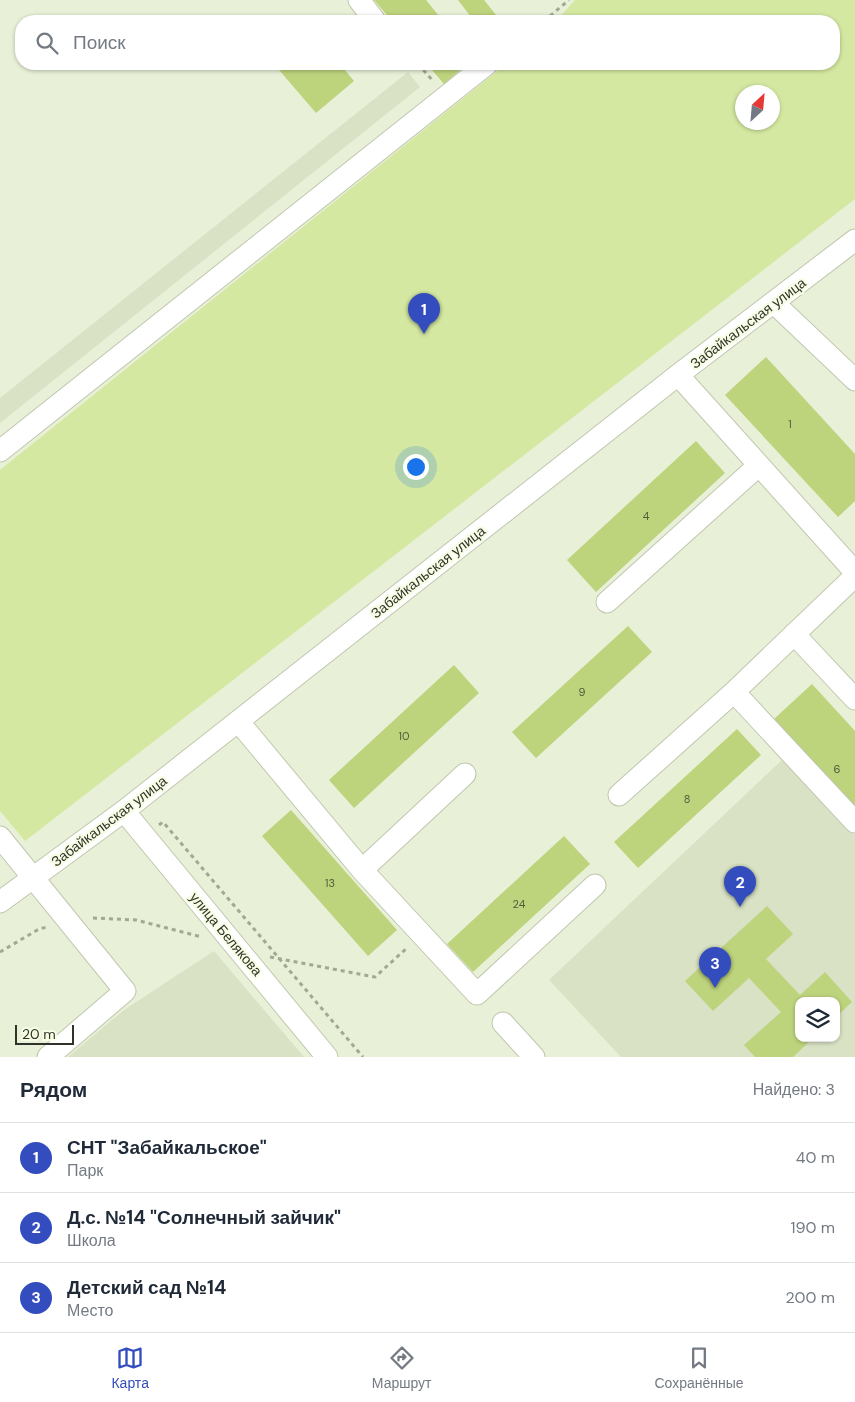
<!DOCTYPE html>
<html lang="ru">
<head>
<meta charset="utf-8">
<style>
  :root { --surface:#fff; --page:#f2f2f3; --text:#1f2937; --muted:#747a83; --line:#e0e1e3; --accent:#334cbe }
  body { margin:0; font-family:"DM Sans",sans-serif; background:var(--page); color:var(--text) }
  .controls { position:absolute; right:15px; bottom:15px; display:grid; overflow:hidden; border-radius:10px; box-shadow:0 1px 4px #0004 }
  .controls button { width:45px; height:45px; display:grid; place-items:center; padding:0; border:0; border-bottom:1px solid var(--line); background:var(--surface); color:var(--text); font:25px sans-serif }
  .compass { position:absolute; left:735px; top:85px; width:45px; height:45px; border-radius:50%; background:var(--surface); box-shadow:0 1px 4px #0004; rotate:26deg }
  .scale { position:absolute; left:15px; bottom:12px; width:59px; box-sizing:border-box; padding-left:5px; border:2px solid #303329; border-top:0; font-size:14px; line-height:18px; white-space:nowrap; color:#303329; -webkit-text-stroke:4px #f6fde4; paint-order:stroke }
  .you { position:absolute; left:415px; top:466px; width:18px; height:18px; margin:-12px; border:4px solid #fff; border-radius:50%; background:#1a73e8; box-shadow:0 0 0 8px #1a73e833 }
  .badge { display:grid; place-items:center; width:32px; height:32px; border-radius:50%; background:var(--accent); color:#fff; font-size:16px; font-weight:700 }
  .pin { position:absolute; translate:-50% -41px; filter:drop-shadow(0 1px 2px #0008) }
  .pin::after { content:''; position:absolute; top:26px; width:18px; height:15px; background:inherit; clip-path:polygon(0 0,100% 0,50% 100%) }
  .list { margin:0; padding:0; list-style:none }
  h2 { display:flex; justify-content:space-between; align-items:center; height:65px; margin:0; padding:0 20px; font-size:21px }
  h2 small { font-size:16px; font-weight:400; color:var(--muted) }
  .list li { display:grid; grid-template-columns:32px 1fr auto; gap:15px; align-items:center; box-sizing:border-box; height:70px; padding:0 20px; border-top:1px solid var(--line) }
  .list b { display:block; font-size:19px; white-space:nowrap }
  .list p { margin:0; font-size:16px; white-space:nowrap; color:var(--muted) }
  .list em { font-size:16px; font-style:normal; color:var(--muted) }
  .icon { flex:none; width:28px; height:28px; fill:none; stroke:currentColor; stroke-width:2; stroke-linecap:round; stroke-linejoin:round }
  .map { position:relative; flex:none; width:855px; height:1057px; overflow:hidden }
  .search { position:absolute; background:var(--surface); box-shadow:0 1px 4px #0004; left:15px; right:15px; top:15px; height:55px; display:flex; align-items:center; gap:12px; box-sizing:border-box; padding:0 18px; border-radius:20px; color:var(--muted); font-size:19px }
  .sheet { height:275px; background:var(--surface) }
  nav { display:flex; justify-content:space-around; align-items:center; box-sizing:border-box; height:70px; border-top:1px solid var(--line); background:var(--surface); font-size:14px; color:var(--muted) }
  nav a { display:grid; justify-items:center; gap:2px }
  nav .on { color:var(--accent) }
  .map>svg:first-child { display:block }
  .built { fill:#d9e2c4; fill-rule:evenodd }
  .green { fill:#d4e8a1; fill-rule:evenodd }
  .building { fill:#bdd37c }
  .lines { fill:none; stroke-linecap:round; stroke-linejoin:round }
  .minor-casing { stroke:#c0c7af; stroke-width:23 }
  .path { stroke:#a2a894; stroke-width:3; stroke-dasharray:4 4; stroke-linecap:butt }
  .minor { stroke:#fff; stroke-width:21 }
  .labels { text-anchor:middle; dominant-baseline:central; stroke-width:4.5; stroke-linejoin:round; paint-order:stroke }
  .number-label { font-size:11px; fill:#535b3e }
  .street-label { font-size:14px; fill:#303329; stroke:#f6fde4 }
</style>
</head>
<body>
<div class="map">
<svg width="855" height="1057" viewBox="0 0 855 1057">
  <rect width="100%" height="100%" fill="#e8f0d7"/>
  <path class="built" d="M408,72L420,87L0,423V398Z
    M783,759L855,835V1057H621L549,980ZM799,1001H836V1038H799Z
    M214,951L304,1057H68L124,1010Z"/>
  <path class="green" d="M575,0H855V199L25,841L0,811V470L506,64H834V21H556ZM742,92H772V122H742Z"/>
  <path class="building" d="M374,0H426L443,21H392Z
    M458,0H484L501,21H474Z
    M274,64H340L354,81L316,113Z
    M427,64H467L444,84Z
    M766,357L855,454V501L838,517L725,395Z
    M696,441L725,473L596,592L567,560Z
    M628,626L652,652L536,758L512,732Z
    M454,665L479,693L354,808L329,780Z
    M812,684L855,731V807L774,719Z
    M737,729L761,755L638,868L614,842Z
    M291,810L397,930L368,956L262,836Z
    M564,836L590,864L473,972L447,944Z
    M767,906L793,934L766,959L800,995L825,972L852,1002L836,1017V1001H799V1038H813L793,1057H755L744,1045L781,1012L749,978L713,1011L685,981Z"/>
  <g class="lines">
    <defs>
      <path id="minor" d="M359,0L375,21
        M774,303L855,380
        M678,375L855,572
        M0,451L487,64
        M607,602L759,465
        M794,634L855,699
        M734,692L855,822
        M238,721L362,870L477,994L595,885
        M619,795L734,692L855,576
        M124,811L327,1057
        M0,837L125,991L48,1057
        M362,870L465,774
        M0,902L124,811L678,375L855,240
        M503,1023L534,1057"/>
    </defs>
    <use href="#minor" class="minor-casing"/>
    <path class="path" d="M544,21L569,0
      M418,64L434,82
      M159,825L163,822L363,1057
      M93,918L136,920L202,937
      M0,952L39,929L47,927
      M270,957L375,977L408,947"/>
    <use href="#minor" class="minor"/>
  </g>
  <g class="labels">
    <g class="number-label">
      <text x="790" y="424">1</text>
      <text x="646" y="516">4</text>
      <text x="582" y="692">9</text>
      <text x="404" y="736">10</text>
      <text x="837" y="769">6</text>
      <text x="687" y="799">8</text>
      <text x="330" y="883">13</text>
      <text x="519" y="904">24</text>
    </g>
    <g class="street-label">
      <text transform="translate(748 323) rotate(-37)">Забайкальская улица</text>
      <text transform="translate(428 572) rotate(-38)">Забайкальская улица</text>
      <text transform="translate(109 821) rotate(-37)">Забайкальская улица</text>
      <text transform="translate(226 934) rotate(50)">улица Белякова</text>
    </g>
  </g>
</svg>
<div class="controls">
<button><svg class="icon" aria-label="layers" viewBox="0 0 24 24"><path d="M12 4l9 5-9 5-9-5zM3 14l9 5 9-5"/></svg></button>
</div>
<svg class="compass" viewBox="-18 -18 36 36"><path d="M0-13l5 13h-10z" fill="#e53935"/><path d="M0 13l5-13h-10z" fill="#747a83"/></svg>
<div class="scale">20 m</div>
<div class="you"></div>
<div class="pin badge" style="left:424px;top:334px">1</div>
<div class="pin badge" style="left:740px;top:907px">2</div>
<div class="pin badge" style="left:715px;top:988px">3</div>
<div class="search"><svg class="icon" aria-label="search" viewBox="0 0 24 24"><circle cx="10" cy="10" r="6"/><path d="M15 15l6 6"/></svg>Поиск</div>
</div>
<section class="sheet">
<h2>Рядом<small>Найдено: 3</small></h2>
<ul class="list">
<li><span class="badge">1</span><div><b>СНТ &quot;Забайкальское&quot;</b><p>Парк</p></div><em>40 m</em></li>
<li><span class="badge">2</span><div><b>Д.с. №14 &quot;Солнечный зайчик&quot;</b><p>Школа</p></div><em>190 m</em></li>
<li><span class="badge">3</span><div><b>Детский сад №14</b><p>Место</p></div><em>200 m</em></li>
</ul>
</section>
<nav>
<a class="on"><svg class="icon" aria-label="map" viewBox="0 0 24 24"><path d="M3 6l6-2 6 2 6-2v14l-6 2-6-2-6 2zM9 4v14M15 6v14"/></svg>Карта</a>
<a><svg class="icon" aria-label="directions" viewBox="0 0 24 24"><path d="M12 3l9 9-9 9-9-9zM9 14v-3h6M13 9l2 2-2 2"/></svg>Маршрут</a>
<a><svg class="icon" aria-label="saved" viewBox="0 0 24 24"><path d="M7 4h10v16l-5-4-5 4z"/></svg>Сохранённые</a>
</nav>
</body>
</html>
